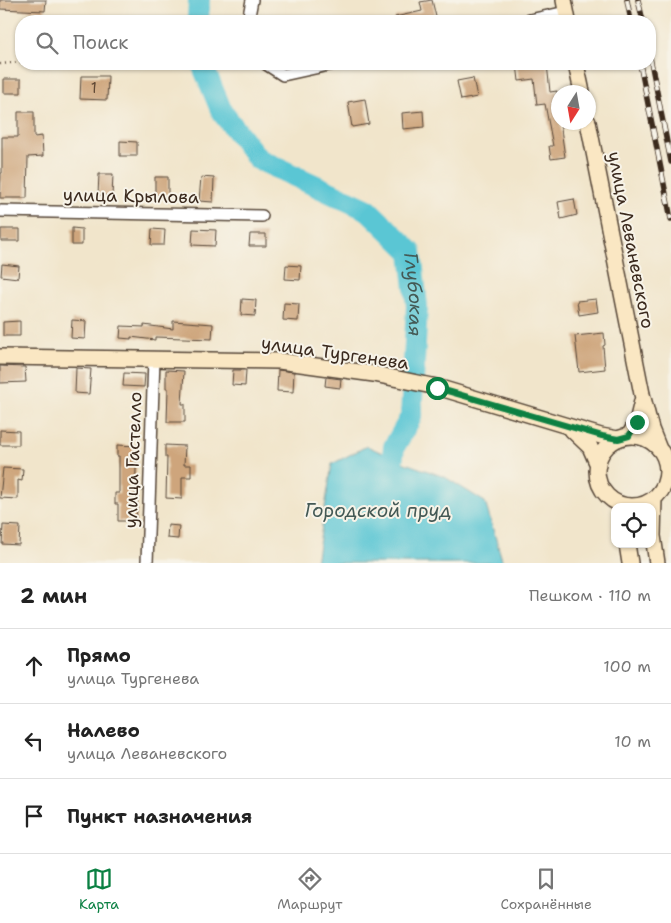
<!DOCTYPE html>
<html lang="ru">
<head>
<meta charset="utf-8">
<style>
  :root { --surface:#fff; --page:#f2f2f2; --text:#222; --muted:#767676; --line:#e0e0e0; --accent:#0b8043 }
  body { margin:0; font-family:"Shantell Sans",sans-serif; background:var(--page); color:var(--text) }
  .controls { position:absolute; right:15px; bottom:15px; display:grid; overflow:hidden; border-radius:10px; box-shadow:0 1px 4px #0004 }
  .controls button { width:45px; height:45px; display:grid; place-items:center; padding:0; border:0; border-bottom:1px solid var(--line); background:var(--surface); color:var(--text); font:25px sans-serif }
  .compass { position:absolute; left:551px; top:85px; width:45px; height:45px; border-radius:50%; background:var(--surface); box-shadow:0 1px 4px #0004; rotate:191deg }
  .stop { position:absolute; width:15px; height:15px; margin:-11px; border:4px solid #0b8043; border-radius:50%; background:#fff }
  .stop.end { background:#0b8043; border-color:#fff; box-shadow:0 1px 5px #0008 }
  .list { margin:0; padding:0; list-style:none }
  h2 { display:flex; justify-content:space-between; align-items:center; height:65px; margin:0; padding:0 20px; font-size:21px }
  h2 small { font-size:16px; font-weight:400; color:var(--muted) }
  .list li { display:grid; grid-template-columns:32px 1fr auto; gap:15px; align-items:center; box-sizing:border-box; height:75px; padding:0 20px; border-top:1px solid var(--line) }
  .list b { display:block; font-size:19px; white-space:nowrap }
  .list p { margin:0; font-size:16px; white-space:nowrap; color:var(--muted) }
  .list em { font-size:16px; font-style:normal; color:var(--muted) }
  .icon { flex:none; width:28px; height:28px; fill:none; stroke:currentColor; stroke-width:2; stroke-linecap:round; stroke-linejoin:round }
  .map { position:relative; flex:none; width:671px; height:563px; overflow:hidden }
  .search { position:absolute; background:var(--surface); box-shadow:0 1px 4px #0004; left:15px; right:15px; top:15px; height:55px; display:flex; align-items:center; gap:12px; box-sizing:border-box; padding:0 18px; border-radius:20px; color:var(--muted); font-size:19px }
  .sheet { height:290px; background:var(--surface) }
  nav { display:flex; justify-content:space-around; align-items:center; box-sizing:border-box; height:70px; border-top:1px solid var(--line); background:var(--surface); font-size:14px; color:var(--muted) }
  nav a { display:grid; justify-items:center; gap:2px }
  nav .on { color:var(--accent) }
  .map>svg:first-child { display:block }
  .water { fill:#5ac6d4; stroke:#4a7879 }
  .lines { fill:none; stroke-linecap:round; stroke-linejoin:round }
  .river { stroke:#5ac6d4; stroke-width:22 }
  .building { fill:#cea57c }
  .street-casing { stroke:#564638; stroke-width:14 }
  .secondary-casing { stroke:#564638; stroke-width:18 }
  .path { stroke:#564638; stroke-width:2.5; stroke-dasharray:1 4; stroke-linecap:butt }
  .street { stroke:#fff; stroke-width:11 }
  .secondary { stroke:#fae7c3; stroke-width:15 }
  .rail-casing { stroke:#3b2a1e; stroke-width:5.5 }
  .rail { stroke:#f7f3e8; stroke-width:4; stroke-dasharray:11; stroke-linecap:butt }
  .route { stroke:#0b8043; stroke-width:6 }
  .labels { text-anchor:middle; dominant-baseline:central; stroke-width:4; stroke-linejoin:round; paint-order:stroke }
  .number-label { font-size:15px; fill:#604936 }
  .street-label { font-size:18px; fill:#3b2a1e; stroke:#f7f3e8 }
  .water-label { font-size:19px; font-style:italic; fill:#445955; stroke:#f7f3e8 }
</style>
</head>
<body>
<div class="map">
<svg width="671" height="563" viewBox="0 0 671 563">
  <rect width="100%" height="100%" fill="#f7f3e8"/>
  <filter id="ink" filterUnits="userSpaceOnUse"><feTurbulence type="fractalNoise" baseFrequency=".02" numOctaves="2"/><feDisplacementMap in="SourceGraphic" scale="10" xChannelSelector="R" yChannelSelector="G"/><feConvolveMatrix kernelMatrix="1 2 1 2 8 2 1 2 1" color-interpolation-filters="sRGB"/></filter>
  <filter id="wash" filterUnits="userSpaceOnUse"><feTurbulence type="fractalNoise" baseFrequency=".0096" numOctaves="4" result="noise"/><feDisplacementMap in="SourceGraphic" scale="20" xChannelSelector="R" yChannelSelector="G"/><feGaussianBlur stdDeviation="1.12" result="paint"/><feColorMatrix in="noise" values="0 0 0 0 0 0 0 0 0 0 0 0 0 0 0 0 0 1.4 0 .05"/><feComposite in="paint" operator="in"/></filter>
  <g filter="url(#wash)">
    <rect width="100%" height="100%" fill="#f1e5cb"/>
    <path class="water" d="M367,446L402,462L445,477L485,502L503,563H316L332,464Z"/>
    <g class="lines">
      <g class="river">
        <path d="M198,21L199,0"/>
        <path id="s1" d="M202,64L222,112L258,159L368,210L411,252L417,306L411,417L394,447L389,488"/>
      </g>
    </g>
    <g id="blocks">
      <path class="building" d="M0,0H46L45,11L0,9Z
        M432,0L437,21H396L395,17L422,11L420,2Z
        M517,64H547L550,92L557,91L558,122H560L565,157L551,159L549,146H553L545,104L537,105L534,79L519,81Z
        M81,76H108L107,100L80,99Z
        M473,78L477,97L461,100L457,81Z
        M4,79H21V93H4Z
        M365,99L369,124L352,127L348,102Z
        M423,111L424,127L403,129L402,113Z
        M18,112H34V137L42,136L43,156L28,157L27,198H0L1,173H2V137H18Z
        M120,141L137,142V156H120Z
        M99,174H113L112,196L98,195Z
        M155,177H168V196L155,195Z
        M201,177L214,178L213,202L199,201Z
        M574,199L577,215L561,219L558,202Z
        M72,228L82,229V245H72Z
        M1,229H20V241H1Z
        M152,229L165,230L164,245H151Z
        M193,229L216,230L215,246L192,245Z
        M250,234H266V246H249Z
        M2,264L19,266L18,278L1,276Z
        M286,265L301,266L300,280L285,279Z
        M242,299L256,300L255,316L241,315Z
        M596,299L598,312L579,315L577,301Z
        M284,303L299,304L298,321L283,320Z
        M72,320L86,321L85,339L71,338Z
        M20,321V336H3V322Z
        M173,321L213,324L212,339L155,337V340L131,337V339L120,338L121,326L144,327V325L173,329Z
        M604,333L605,345L603,346L605,369L579,372L575,336Z
        M0,366L25,367L26,382L0,383Z
        M76,368L91,369L89,394L75,393Z
        M166,370L184,371L182,404H185V422H167L168,388H166Z
        M233,370H246L245,386L232,385Z
        M278,370L294,372L293,392L277,391Z
        M124,373L145,374L144,387L123,386Z
        M326,377L341,379L340,388L325,386Z
        M0,430L19,431V445H0Z
        M117,445L137,446L135,493L138,494L136,521H118V504H115V493H119V456H117Z
        M165,445L185,446L184,465H191V477H182V499L166,498L167,457H165Z
        M3,468L23,469L22,481L18,480V499L0,498Z
        M3,525L20,526L19,545L2,544Z
        M168,525L179,526L178,539L167,538Z"/>
    </g>
  </g>
  <g filter="url(#ink)">
    <use href="#blocks" fill-opacity="0" stroke="#564638" stroke-width="1"/>
    <g class="lines">
      <defs>
        <path id="street" d="M248,21L252,0
          M525,21L566,12
          M266,64L283,75L333,64
          M0,211L262,216
          M147,563L154,359"/>
        <path id="secondary" d="M564,0L568,21
          M576,64L582,92
          M588,122L642,394L651,429L659,449
          M0,357L279,361L374,374L437,387L601,436L618,439
          M572,430L590,447L598,465
          M629,436L637,422L642,401
          M597 471a35 35 0 1 1 70 0a35 35 0 1 1-70 0Z
          M654,498L653,536L657,563
          M627,544L630,563"/>
      </defs>
      <use href="#street" class="street-casing"/>
      <use href="#secondary" class="secondary-casing"/>
      <path class="path" d="M0,64L21,62"/>
      <use href="#street" class="street"/>
      <use href="#secondary" class="secondary"/>
      <defs>
        <path id="rail" d="M627,0L631,21
          M638,0L643,21
          M650,57L671,162
          M640,64L671,219"/>
      </defs>
      <use href="#rail" class="rail-casing"/>
      <use href="#rail" class="rail"/>
    </g>
  </g>
  <g class="lines" filter="url(#ink)">
    <path class="route" d="M437,388L602,436L618,439L629,436L637,422"/>
  </g>
  <g class="labels">
    <g class="number-label">
      <text x="94" y="88">1</text>
    </g>
    <g class="street-label">
      <text transform="translate(131 196) rotate(1)">улица Крылова</text>
      <text transform="translate(631 240) rotate(79)">улица Леваневского</text>
      <text transform="translate(335 353) rotate(8)">улица Тургенева</text>
      <text transform="translate(133 460) rotate(-88)">улица Гастелло</text>
    </g>
    <g class="water-label">
      <text stroke="none"><textPath href="#s1" startOffset="335">Глубокая</textPath></text>
      <text x="378" y="510">Городской пруд</text>
    </g>
  </g>
</svg>
<div class="controls">
<button><svg class="icon" aria-label="locate" viewBox="0 0 24 24"><circle cx="12" cy="12" r="6"/><path d="M12 2v4M12 18v4M2 12h4M18 12h4"/></svg></button>
</div>
<svg class="compass" viewBox="-18 -18 36 36"><path d="M0-13l5 13h-10z" fill="#e53935"/><path d="M0 13l5-13h-10z" fill="#767676"/></svg>
<div class="stop" style="left:437px;top:388px"></div>
<div class="stop end" style="left:637px;top:422px"></div>
<div class="search"><svg class="icon" aria-label="search" viewBox="0 0 24 24"><circle cx="10" cy="10" r="6"/><path d="M15 15l6 6"/></svg>Поиск</div>
</div>
<section class="sheet">
<h2>2 мин<small>Пешком · 110 m</small></h2>
<ul class="list">
<li><svg class="icon" aria-label="ahead" viewBox="0 0 24 24"><path d="M12 20V5M6 11l6-6 6 6"/></svg><div><b>Прямо</b><p>улица Тургенева</p></div><em>100 m</em></li>
<li><svg class="icon" aria-label="left" viewBox="0 0 24 24"><path d="M17 20v-9H6M10 6l-5 5 5 5"/></svg><div><b>Налево</b><p>улица Леваневского</p></div><em>10 m</em></li>
<li><svg class="icon" aria-label="arrive" viewBox="0 0 24 24"><path d="M6 21V4h12l-3 4 3 4H6"/></svg><div><b>Пункт назначения</b></div></li>
</ul>
</section>
<nav>
<a class="on"><svg class="icon" aria-label="map" viewBox="0 0 24 24"><path d="M3 6l6-2 6 2 6-2v14l-6 2-6-2-6 2zM9 4v14M15 6v14"/></svg>Карта</a>
<a><svg class="icon" aria-label="directions" viewBox="0 0 24 24"><path d="M12 3l9 9-9 9-9-9zM9 14v-3h6M13 9l2 2-2 2"/></svg>Маршрут</a>
<a><svg class="icon" aria-label="saved" viewBox="0 0 24 24"><path d="M7 4h10v16l-5-4-5 4z"/></svg>Сохранённые</a>
</nav>
</body>
</html>
